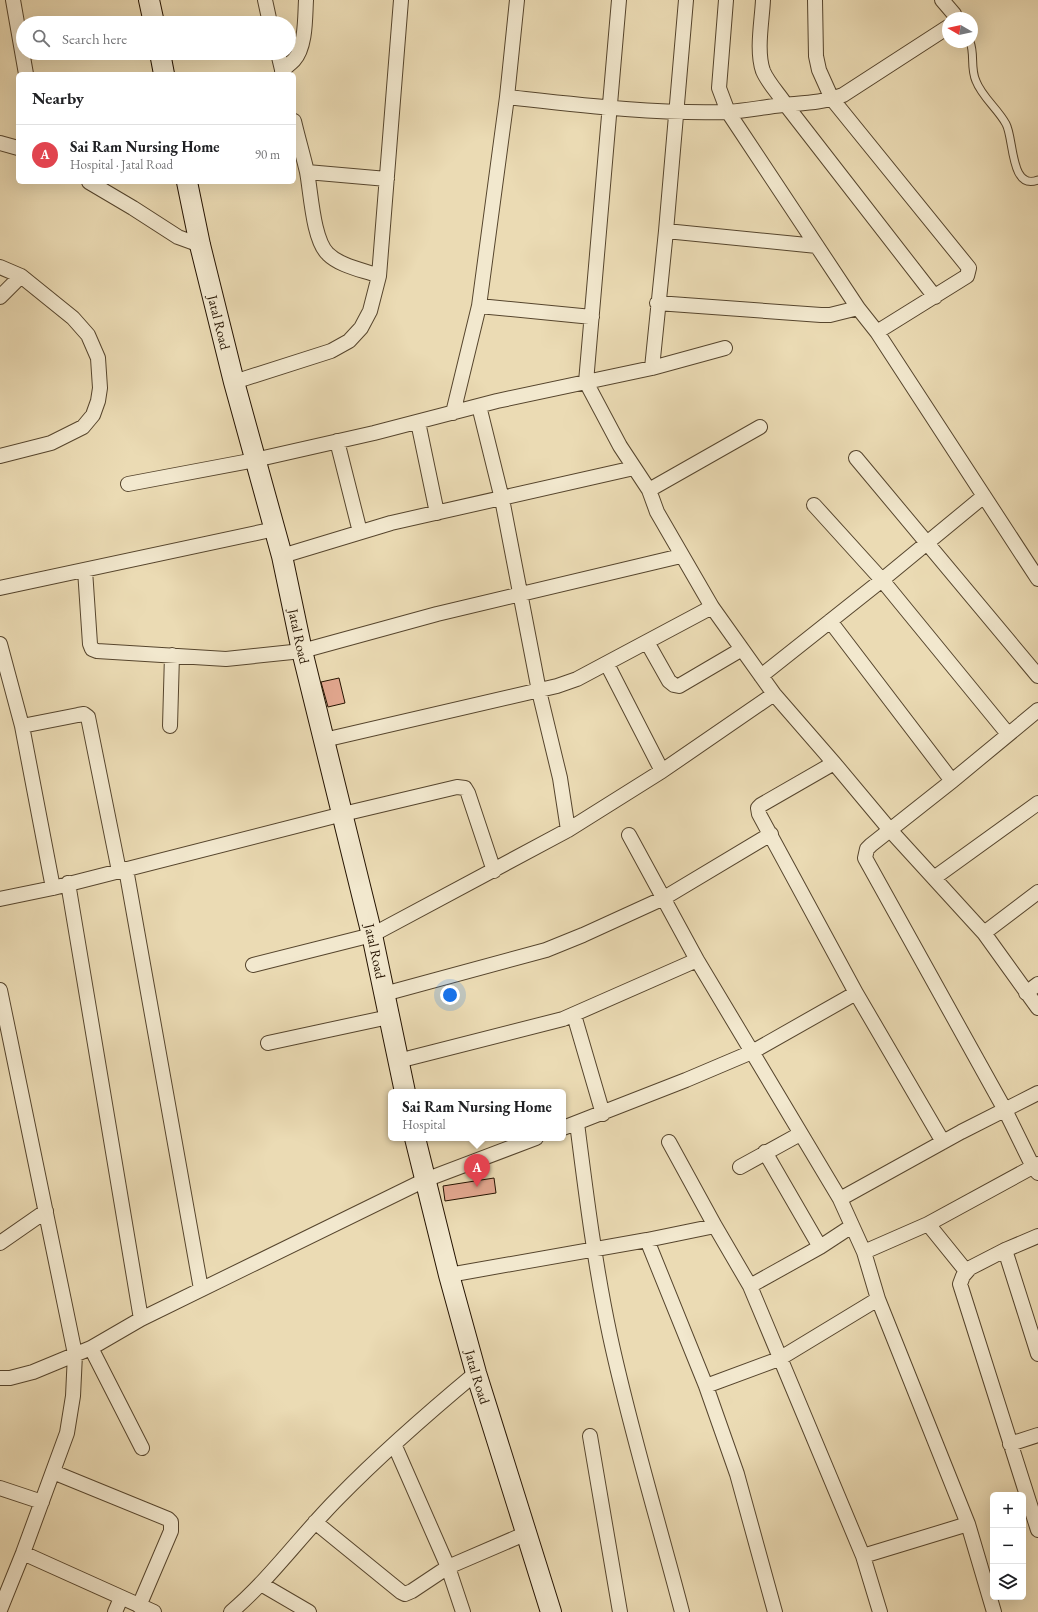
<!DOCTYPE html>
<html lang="en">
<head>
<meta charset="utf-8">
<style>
  :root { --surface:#fff; --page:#f6f6f6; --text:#202124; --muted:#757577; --line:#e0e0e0; --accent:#111827 }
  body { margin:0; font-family:"EB Garamond",serif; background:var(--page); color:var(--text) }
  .controls { position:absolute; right:12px; bottom:12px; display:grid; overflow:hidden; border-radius:6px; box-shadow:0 4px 16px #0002 }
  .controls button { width:36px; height:36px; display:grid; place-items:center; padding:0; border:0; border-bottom:1px solid var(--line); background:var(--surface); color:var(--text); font:20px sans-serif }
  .compass { position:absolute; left:942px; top:12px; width:36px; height:36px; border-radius:50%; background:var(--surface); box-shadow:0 4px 16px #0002; rotate:279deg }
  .you { position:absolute; left:450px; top:995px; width:14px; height:14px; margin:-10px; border:3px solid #fff; border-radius:50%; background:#1a73e8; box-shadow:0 0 0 6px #1a73e833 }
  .badge { display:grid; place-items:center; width:26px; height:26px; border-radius:50%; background:var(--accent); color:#fff; font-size:13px; font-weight:700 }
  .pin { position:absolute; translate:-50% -33px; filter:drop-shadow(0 1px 2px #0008) }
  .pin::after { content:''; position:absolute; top:21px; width:14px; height:12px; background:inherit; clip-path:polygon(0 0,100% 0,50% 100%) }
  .popup { position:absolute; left:388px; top:1089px; width:178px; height:52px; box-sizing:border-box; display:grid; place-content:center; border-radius:6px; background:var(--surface); filter:drop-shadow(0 1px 3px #0005); font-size:13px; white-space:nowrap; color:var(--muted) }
  .popup b { font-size:15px; color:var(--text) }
  .popup::after { content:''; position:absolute; left:50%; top:100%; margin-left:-8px; border:8px solid transparent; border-top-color:var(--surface) }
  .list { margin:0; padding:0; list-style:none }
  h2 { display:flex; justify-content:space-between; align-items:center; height:52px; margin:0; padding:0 16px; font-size:17px }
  h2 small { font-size:13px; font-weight:400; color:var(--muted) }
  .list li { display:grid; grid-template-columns:26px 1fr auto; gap:12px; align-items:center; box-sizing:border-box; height:60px; padding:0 16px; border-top:1px solid var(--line) }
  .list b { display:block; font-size:15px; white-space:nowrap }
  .list p { margin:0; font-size:13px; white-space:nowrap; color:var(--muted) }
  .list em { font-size:13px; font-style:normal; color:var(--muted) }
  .icon { flex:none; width:22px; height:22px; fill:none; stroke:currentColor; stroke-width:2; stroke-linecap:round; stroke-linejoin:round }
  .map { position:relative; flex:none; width:1038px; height:1612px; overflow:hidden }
  .search { position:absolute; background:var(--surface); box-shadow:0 4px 16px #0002; left:16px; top:16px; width:280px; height:44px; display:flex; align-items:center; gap:10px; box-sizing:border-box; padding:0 14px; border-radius:22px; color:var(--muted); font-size:15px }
  .panel { position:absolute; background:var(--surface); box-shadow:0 4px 16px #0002; left:16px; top:72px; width:280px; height:112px; border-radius:6px }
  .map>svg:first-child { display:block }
  .building { fill:#e2a78f; stroke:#251300 }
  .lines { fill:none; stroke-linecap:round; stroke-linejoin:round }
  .lane-casing { stroke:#56452d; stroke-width:9 }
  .street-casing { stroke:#56452d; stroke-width:16 }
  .secondary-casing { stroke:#251300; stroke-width:22 }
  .lane { stroke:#f2e8ce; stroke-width:7 }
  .street { stroke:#f2e8ce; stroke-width:14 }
  .secondary { stroke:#f2e8ce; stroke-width:20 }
  .labels { text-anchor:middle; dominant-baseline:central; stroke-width:3.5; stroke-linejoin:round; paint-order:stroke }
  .street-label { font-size:14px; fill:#251300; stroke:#f2e8ce }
</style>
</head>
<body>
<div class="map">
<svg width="1038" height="1612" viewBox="0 0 1038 1612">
  <rect width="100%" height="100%" fill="#ebdbb4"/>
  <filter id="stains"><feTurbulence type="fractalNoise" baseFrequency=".005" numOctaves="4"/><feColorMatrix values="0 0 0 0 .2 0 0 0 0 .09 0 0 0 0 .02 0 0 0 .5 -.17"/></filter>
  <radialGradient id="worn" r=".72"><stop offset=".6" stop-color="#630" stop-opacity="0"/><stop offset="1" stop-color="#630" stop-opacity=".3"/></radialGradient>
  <path class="building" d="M339,678L345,703L328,707L321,682Z
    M494,1178L496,1193L445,1201L443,1186Z"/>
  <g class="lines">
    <defs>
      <path id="lane" d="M970,42C975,54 970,68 976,81C982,97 998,109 1006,124C1014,138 1010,191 1038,180"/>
      <path id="street" d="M13,0L26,74
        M265,0L270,23
        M619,0L586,382L620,446L649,490L657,512L712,607L774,694L834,763L890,830L984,933L1038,1008
        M726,0L719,88L728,112L858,308L877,332L1038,579
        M763,0C762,21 756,51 763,71C768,83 779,94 786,105L935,297
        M815,0L816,56L819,70L832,99L969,268L967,276L877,332
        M942,0L954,14L955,18
        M278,53L283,74
        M282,71C286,67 290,64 294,60C306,47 305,17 306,0
        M507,97C580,105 653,114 726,112C745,111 764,107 783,105C804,103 823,103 843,95L948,27
        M294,121C298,138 303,155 307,172C311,193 313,240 328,254C340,266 363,270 379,276
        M0,143L18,148
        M307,172L387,179
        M89,182L133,208L178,237L200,245
        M666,231L817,246
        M0,267L21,276L73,318L88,335L98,358L100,388L98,401L93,415L83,427L51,443L0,456
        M0,297L21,276
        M657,303L821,315H830L858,308
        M479,306L592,317
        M652,368L666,231L686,0
        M234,382L331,351L349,341L361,328L370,311L379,276L401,0
        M479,406L502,499L539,691L560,778L568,830
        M453,413L479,306L507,97L517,0
        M418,422L437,513
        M337,441L360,532
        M856,458L1038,676
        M128,484L255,460L374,433L497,401L652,368L725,348
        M649,490L760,427
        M814,505L882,580L1008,734
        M282,556L391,523L634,468
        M85,570L90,644L92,649L97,651L226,659L302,651L437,614L681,556
        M0,588L275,529
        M830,621L952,781
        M647,642L669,681L674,685L679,686L742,649
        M0,644L22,726L53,888
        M607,664L662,771
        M761,676L882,580L984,496
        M1038,710L952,781L871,845L867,849L865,858L1005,1110L1033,1167L1038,1173
        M22,726L78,715L84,714L88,717L119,871
        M170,726L172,655
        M324,740L557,686L577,679L712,607
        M834,763L761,805L758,808L759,814L856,993L943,1142
        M629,835L697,960L840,1199L864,1252L878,1299L968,1524L994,1612
        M126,869L201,1289
        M934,878L1038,803
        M68,883L141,1319
        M0,899L53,888L343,814L457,787L465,788L468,793L494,871
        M984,933L1038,892
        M253,965L372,935L568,830L662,771L774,694
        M0,990L75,1354L73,1396L67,1433L23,1553L0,1610
        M1026,993L1038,984
        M384,994L546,950L583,935L664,898L771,834
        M574,1015L603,1114
        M268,1043L389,1017
        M398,1061L563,1019L697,960
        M577,1123C586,1194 595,1266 610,1336C630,1429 658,1520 682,1612
        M563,1128L686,1080L752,1052L856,993
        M669,1142L715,1226L750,1286L863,1556L968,1524
        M765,1152L820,1247
        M740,1167L800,1134
        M840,1199L961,1132L1038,1093
        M928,1224L966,1271
        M1038,1236L1005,1250L970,1268L963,1276L960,1284L1038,1530
        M647,1240L706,1386L737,1474L775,1612
        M0,1243L46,1211
        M1005,1250L1038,1354
        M864,1252L928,1224L1038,1164
        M449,1275L647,1240L715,1226
        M750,1286L820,1247L852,1226
        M91,1348L142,1448
        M0,1378H10L33,1372L91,1348L141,1319L425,1180L536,1138
        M706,1386L779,1359L878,1299
        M590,1436L620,1612
        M394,1444L448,1567L463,1612
        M1010,1444L1038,1435
        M53,1472L168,1519L171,1522V1531L139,1606
        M0,1488L42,1502
        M315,1522L401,1592L405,1594L412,1591L448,1567L527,1533
        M23,1553L154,1612
        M863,1556L880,1612
        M261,1584L309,1612
        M115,1612L121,1598
        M231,1612C271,1578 301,1535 339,1497C382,1453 428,1413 476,1373"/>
      <g id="secondary">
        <path d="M149,0L154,23"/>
        <path d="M160,53L164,74"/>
        <path id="s1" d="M187,182L200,245L234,382L282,556L302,651L372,935L405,1092"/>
        <path id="s2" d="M415,1138L449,1275L476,1373L551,1612"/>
      </g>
    </defs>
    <use href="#lane" class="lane-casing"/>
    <use href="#street" class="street-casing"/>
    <use href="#secondary" class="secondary-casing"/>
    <use href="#lane" class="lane"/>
    <use href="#street" class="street"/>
    <use href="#secondary" class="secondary"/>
  </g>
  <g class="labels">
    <g class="street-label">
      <text stroke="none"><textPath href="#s1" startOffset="144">Jatal Road</textPath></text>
      <text stroke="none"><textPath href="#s1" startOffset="468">Jatal Road</textPath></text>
      <text stroke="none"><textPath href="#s1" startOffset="792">Jatal Road</textPath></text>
      <text stroke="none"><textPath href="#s2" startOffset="247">Jatal Road</textPath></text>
    </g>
  </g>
  <rect width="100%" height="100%" filter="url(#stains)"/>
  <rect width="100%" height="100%" fill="url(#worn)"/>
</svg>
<div class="controls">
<button>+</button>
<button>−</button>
<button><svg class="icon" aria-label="layers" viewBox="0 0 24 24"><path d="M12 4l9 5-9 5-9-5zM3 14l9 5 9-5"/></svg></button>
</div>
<svg class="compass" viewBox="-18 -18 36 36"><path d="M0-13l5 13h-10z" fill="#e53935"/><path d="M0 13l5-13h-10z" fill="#757577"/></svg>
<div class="you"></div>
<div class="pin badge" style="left:477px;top:1187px;background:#e0444e">A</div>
<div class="popup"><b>Sai Ram Nursing Home</b>Hospital</div>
<div class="search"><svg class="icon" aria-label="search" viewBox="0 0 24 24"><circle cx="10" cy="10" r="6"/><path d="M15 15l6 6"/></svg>Search here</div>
<section class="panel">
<h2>Nearby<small></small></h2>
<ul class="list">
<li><span class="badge" style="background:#e0444e">A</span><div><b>Sai Ram Nursing Home</b><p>Hospital · Jatal Road</p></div><em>90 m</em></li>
</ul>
</section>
</div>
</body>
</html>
